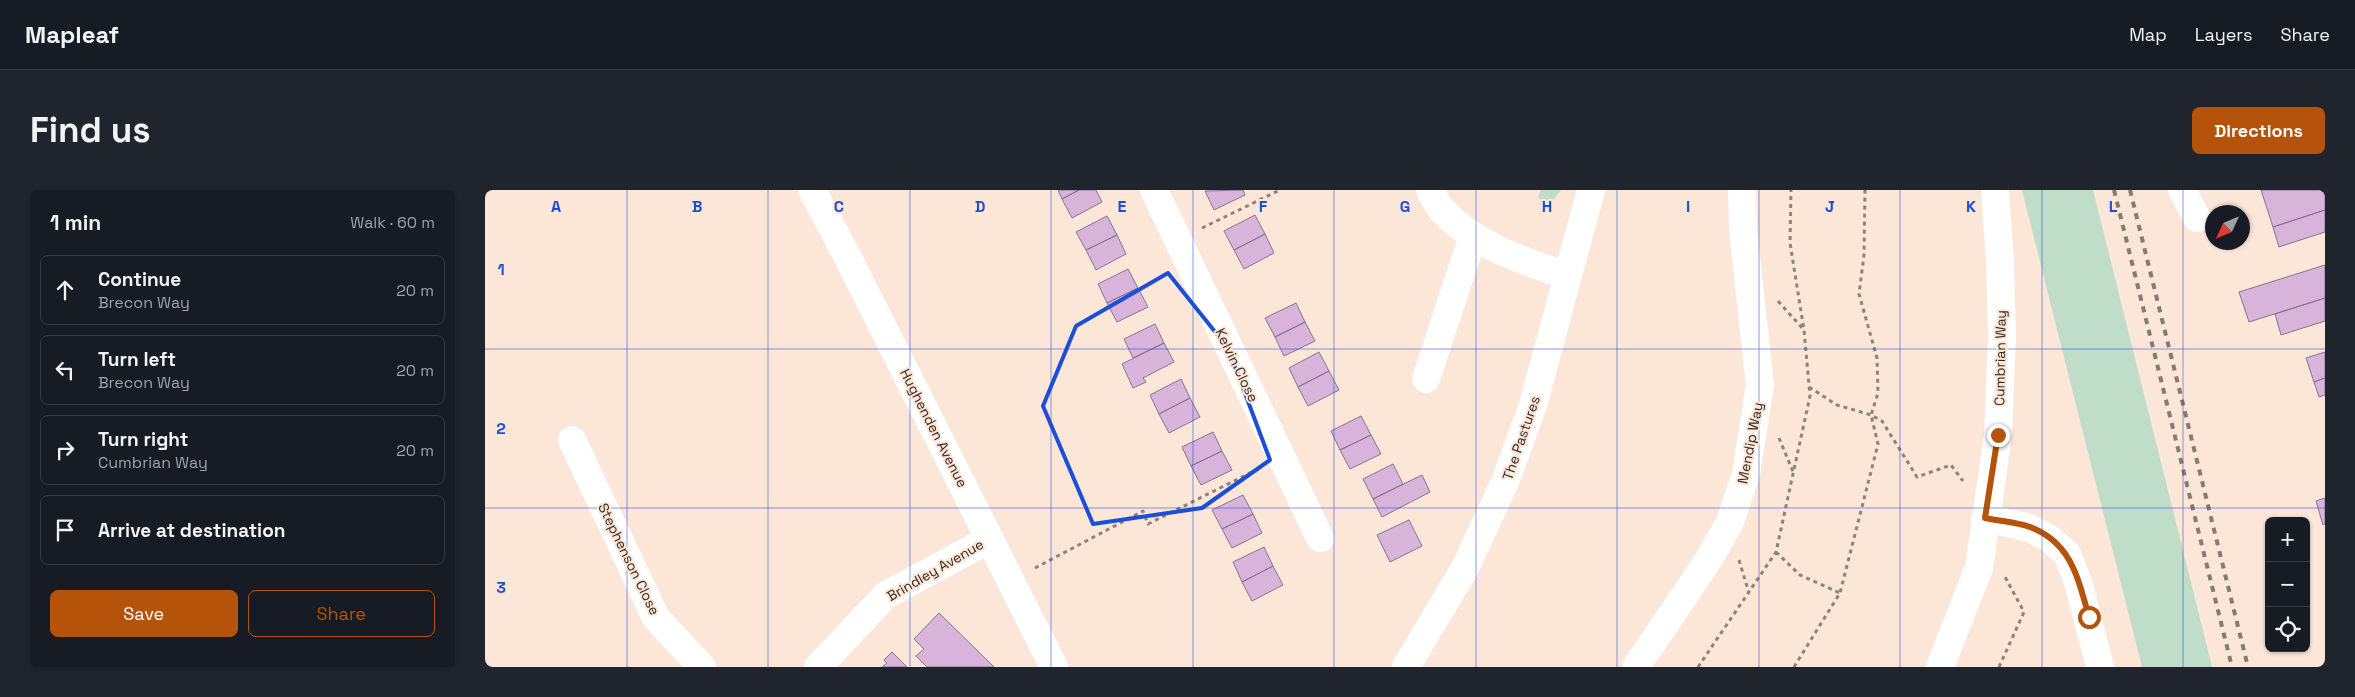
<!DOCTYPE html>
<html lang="en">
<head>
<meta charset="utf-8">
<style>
  :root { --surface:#171b24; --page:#20242c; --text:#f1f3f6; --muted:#9ea1a6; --line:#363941; --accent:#b45309 }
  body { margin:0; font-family:"Space Grotesk",sans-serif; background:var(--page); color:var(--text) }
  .controls { position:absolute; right:15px; bottom:15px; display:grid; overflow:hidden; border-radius:8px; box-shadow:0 1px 4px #0004 }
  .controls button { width:45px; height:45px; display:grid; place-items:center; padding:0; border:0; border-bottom:1px solid var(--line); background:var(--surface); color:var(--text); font:25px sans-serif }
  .compass { position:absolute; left:1720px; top:15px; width:45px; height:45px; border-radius:50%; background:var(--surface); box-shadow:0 1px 4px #0004; rotate:226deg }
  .stop { position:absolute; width:15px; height:15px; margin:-11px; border:4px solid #b45309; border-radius:50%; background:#fff }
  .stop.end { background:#b45309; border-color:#fff; box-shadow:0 1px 5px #0008 }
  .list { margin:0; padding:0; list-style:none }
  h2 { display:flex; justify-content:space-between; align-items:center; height:65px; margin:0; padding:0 20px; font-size:21px }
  h2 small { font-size:16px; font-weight:400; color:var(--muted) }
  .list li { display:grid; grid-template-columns:32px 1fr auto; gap:15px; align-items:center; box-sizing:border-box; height:70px; margin:0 10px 10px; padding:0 10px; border:1px solid var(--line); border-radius:8px }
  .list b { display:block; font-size:19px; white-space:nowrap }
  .list p { margin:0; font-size:16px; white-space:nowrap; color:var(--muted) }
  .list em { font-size:16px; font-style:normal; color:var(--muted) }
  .actions { display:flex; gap:10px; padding:15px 20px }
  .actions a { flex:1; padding:11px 0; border:1px solid var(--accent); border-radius:8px; text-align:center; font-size:18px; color:var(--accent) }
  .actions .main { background:var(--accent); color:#fff }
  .icon { flex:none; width:28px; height:28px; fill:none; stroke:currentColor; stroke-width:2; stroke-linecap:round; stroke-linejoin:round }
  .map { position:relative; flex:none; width:1840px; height:477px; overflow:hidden; border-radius:8px }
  header { display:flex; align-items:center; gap:30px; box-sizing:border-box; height:70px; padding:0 25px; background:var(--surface); border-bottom:1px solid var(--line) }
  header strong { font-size:24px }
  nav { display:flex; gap:28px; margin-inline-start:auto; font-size:18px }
  .intro { display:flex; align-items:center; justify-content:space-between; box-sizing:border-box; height:120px; padding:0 30px }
  h1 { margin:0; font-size:35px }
  .button { padding:12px 22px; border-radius:8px; background:var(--accent); color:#fff; font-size:18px; font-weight:700 }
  main { display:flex; gap:30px; padding:0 30px }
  aside { flex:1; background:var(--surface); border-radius:8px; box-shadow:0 1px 4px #0004 }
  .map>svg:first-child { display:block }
  .green { fill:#bfddc9 }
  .building { fill:#d8b3da; stroke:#8b738d }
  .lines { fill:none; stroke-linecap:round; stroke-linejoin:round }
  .path { stroke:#928176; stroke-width:3; stroke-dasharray:4 4; stroke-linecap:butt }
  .minor { stroke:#fff; stroke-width:28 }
  .rail { stroke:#89796e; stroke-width:4; stroke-dasharray:6 6; stroke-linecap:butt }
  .route { stroke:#b45309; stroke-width:6 }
  .marked { fill:none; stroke:#1d4ed8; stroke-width:4; stroke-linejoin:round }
  .grid { fill:none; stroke:#1d4ed8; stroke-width:1; stroke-opacity:0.55 }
  .labels { text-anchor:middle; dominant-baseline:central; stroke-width:4; stroke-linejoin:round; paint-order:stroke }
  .street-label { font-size:14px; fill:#372a22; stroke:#fbe6d8 }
  .grid-label { font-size:16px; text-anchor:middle; font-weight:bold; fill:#1d4ed8; stroke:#fbe6d8; stroke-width:4; stroke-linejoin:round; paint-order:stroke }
</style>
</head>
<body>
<header>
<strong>Mapleaf</strong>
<nav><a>Map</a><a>Layers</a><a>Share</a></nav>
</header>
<div class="intro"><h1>Find us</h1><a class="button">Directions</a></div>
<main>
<aside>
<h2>1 min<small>Walk · 60 m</small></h2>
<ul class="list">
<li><svg class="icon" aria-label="ahead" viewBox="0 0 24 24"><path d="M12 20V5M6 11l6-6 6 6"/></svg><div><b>Continue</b><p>Brecon Way</p></div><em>20 m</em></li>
<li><svg class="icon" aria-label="left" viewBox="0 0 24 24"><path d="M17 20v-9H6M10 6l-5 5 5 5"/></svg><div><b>Turn left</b><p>Brecon Way</p></div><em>20 m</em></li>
<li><svg class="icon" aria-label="right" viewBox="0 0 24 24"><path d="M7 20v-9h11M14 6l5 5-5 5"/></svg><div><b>Turn right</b><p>Cumbrian Way</p></div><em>20 m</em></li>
<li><svg class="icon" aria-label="arrive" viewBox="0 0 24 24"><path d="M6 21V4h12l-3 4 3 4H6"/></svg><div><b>Arrive at destination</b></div></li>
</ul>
<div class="actions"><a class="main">Save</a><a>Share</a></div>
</aside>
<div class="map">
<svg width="1840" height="477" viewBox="0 0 1840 477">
  <rect width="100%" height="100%" fill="#fbe6d8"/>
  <path class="green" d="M1056,0H1076L1063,16L1053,7Z
    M1537,0H1608L1727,477H1657Z"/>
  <path class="building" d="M573,0H594L577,9Z
    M594,0H611L617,12L587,28L577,9Z
    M758,0L760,5L729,20L720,1Z
    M1776,0H1840V20L1788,37Z
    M1840,20V42L1794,57L1788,37Z
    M770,25L780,44L749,60L739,41Z
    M622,26L632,45L601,60L591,42Z
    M780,44L789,63L759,79L749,60Z
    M632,45L641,64L611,80L601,60Z
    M1840,75V108L1764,132L1754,102Z
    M643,79L653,98L622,113L613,94Z
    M653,98L663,117L632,132L622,113Z
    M1840,108V131L1796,145L1790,124Z
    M811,113L820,132L790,147L780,128Z
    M820,132L830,151L799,166L790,147Z
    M670,134L679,153L648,168L639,149Z
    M679,153L689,172L658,188L661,192L648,198L637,174Z
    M834,162L844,181L813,197L804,178Z
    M1840,162V188L1829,192L1821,168Z
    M844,181L854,200L823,216L813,197Z
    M1840,188V205L1834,207L1829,192Z
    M696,189L705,208L674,224L665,205Z
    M705,208L715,227L684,243L674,224Z
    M876,226L886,245L855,260L846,241Z
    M728,242L737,261L706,276L697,257Z
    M886,245L896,264L865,279L855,260Z
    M737,261L747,280L716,295L706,276Z
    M908,274L918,294L888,309L878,289Z
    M937,285L945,302L897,327L888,309Z
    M758,305L768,324L737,339L727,320Z
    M1840,308V334L1838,335L1831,311Z
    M768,324L777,343L747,358L737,339Z
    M924,330L937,356L905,372L892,345Z
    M779,357L788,376L757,392L748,372Z
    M788,376L798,395L767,411L757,392Z
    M454,423L509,477H442L431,466L439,459L429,449Z
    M407,462L422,477H397L402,473L399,470Z"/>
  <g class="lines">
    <path class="path" d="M717,38L795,0
      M1293,111L1319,140
      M1324,197L1352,215L1386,225L1397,231L1432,287L1466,275L1478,291
      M1294,248L1309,284
      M1291,362L1315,385L1355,403
      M1254,370L1264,403
      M550,378L658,321L663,334L773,279
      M1213,477L1291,362L1325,206L1319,140L1305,53L1306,0
      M1309,477L1355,403L1393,254L1386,225L1393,203L1392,168L1374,104L1379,65L1380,0
      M1514,477L1539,422L1519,385"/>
    <path class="minor" d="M327,0L359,60L569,477
      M669,0L835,348
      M945,0C949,6 952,15 957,20C990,56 1039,71 1083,86
      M1697,0L1712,28
      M941,189L988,46
      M87,250L171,428L217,477
      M1500,328L1545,338L1565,349L1582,364L1593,392L1615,477
      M333,477L401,405L505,349
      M921,477L980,378L1020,292L1048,215L1106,0
      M1151,477L1224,369L1245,332L1261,284L1275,195L1258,40L1257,0
      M1455,477L1494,378L1513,245L1517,147L1515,71L1510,0"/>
    <path class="rail" d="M1629,0L1747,477
      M1645,0L1763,477"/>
  </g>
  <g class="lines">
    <path class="route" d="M1513,245L1500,328C1514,331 1532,332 1545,337C1587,353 1593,389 1604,427"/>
  </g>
  <path class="marked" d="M683,83L743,158L785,270L717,318L608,334L558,216L591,136Z"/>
  <path class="grid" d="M142,0V477M283,0V477M425,0V477M566,0V477M708,0V477M849,0V477M991,0V477M1132,0V477M1274,0V477M1415,0V477M1557,0V477M1698,0V477M0,159H1840M0,318H1840"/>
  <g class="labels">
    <g class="street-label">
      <text transform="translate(1515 168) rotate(-89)">Cumbrian Way</text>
      <text transform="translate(752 175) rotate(64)">Kelvin Close</text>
      <text transform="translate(449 238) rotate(63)">Hughenden Avenue</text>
      <text transform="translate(1036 248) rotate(-71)">The Pastures</text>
      <text transform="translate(1265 253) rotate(-79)">Mendip Way</text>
      <text transform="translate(144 369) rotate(64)">Stephenson Close</text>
      <text transform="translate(450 380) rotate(-30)">Brindley Avenue</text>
    </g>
  </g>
  <g class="grid-label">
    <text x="71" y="22">A</text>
    <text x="212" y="22">B</text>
    <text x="354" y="22">C</text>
    <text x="495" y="22">D</text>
    <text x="637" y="22">E</text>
    <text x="778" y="22">F</text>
    <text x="920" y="22">G</text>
    <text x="1062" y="22">H</text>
    <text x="1203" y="22">I</text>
    <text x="1345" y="22">J</text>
    <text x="1486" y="22">K</text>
    <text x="1628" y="22">L</text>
    <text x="16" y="85">1</text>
    <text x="16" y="244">2</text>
    <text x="16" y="403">3</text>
  </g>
</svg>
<div class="controls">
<button>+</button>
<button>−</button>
<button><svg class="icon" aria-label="locate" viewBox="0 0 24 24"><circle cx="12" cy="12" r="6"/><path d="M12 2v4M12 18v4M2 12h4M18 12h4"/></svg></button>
</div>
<svg class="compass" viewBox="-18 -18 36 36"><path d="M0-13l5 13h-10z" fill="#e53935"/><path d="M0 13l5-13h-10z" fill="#9ea1a6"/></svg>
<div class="stop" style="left:1604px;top:427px"></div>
<div class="stop end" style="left:1513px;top:245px"></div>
</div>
</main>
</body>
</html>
